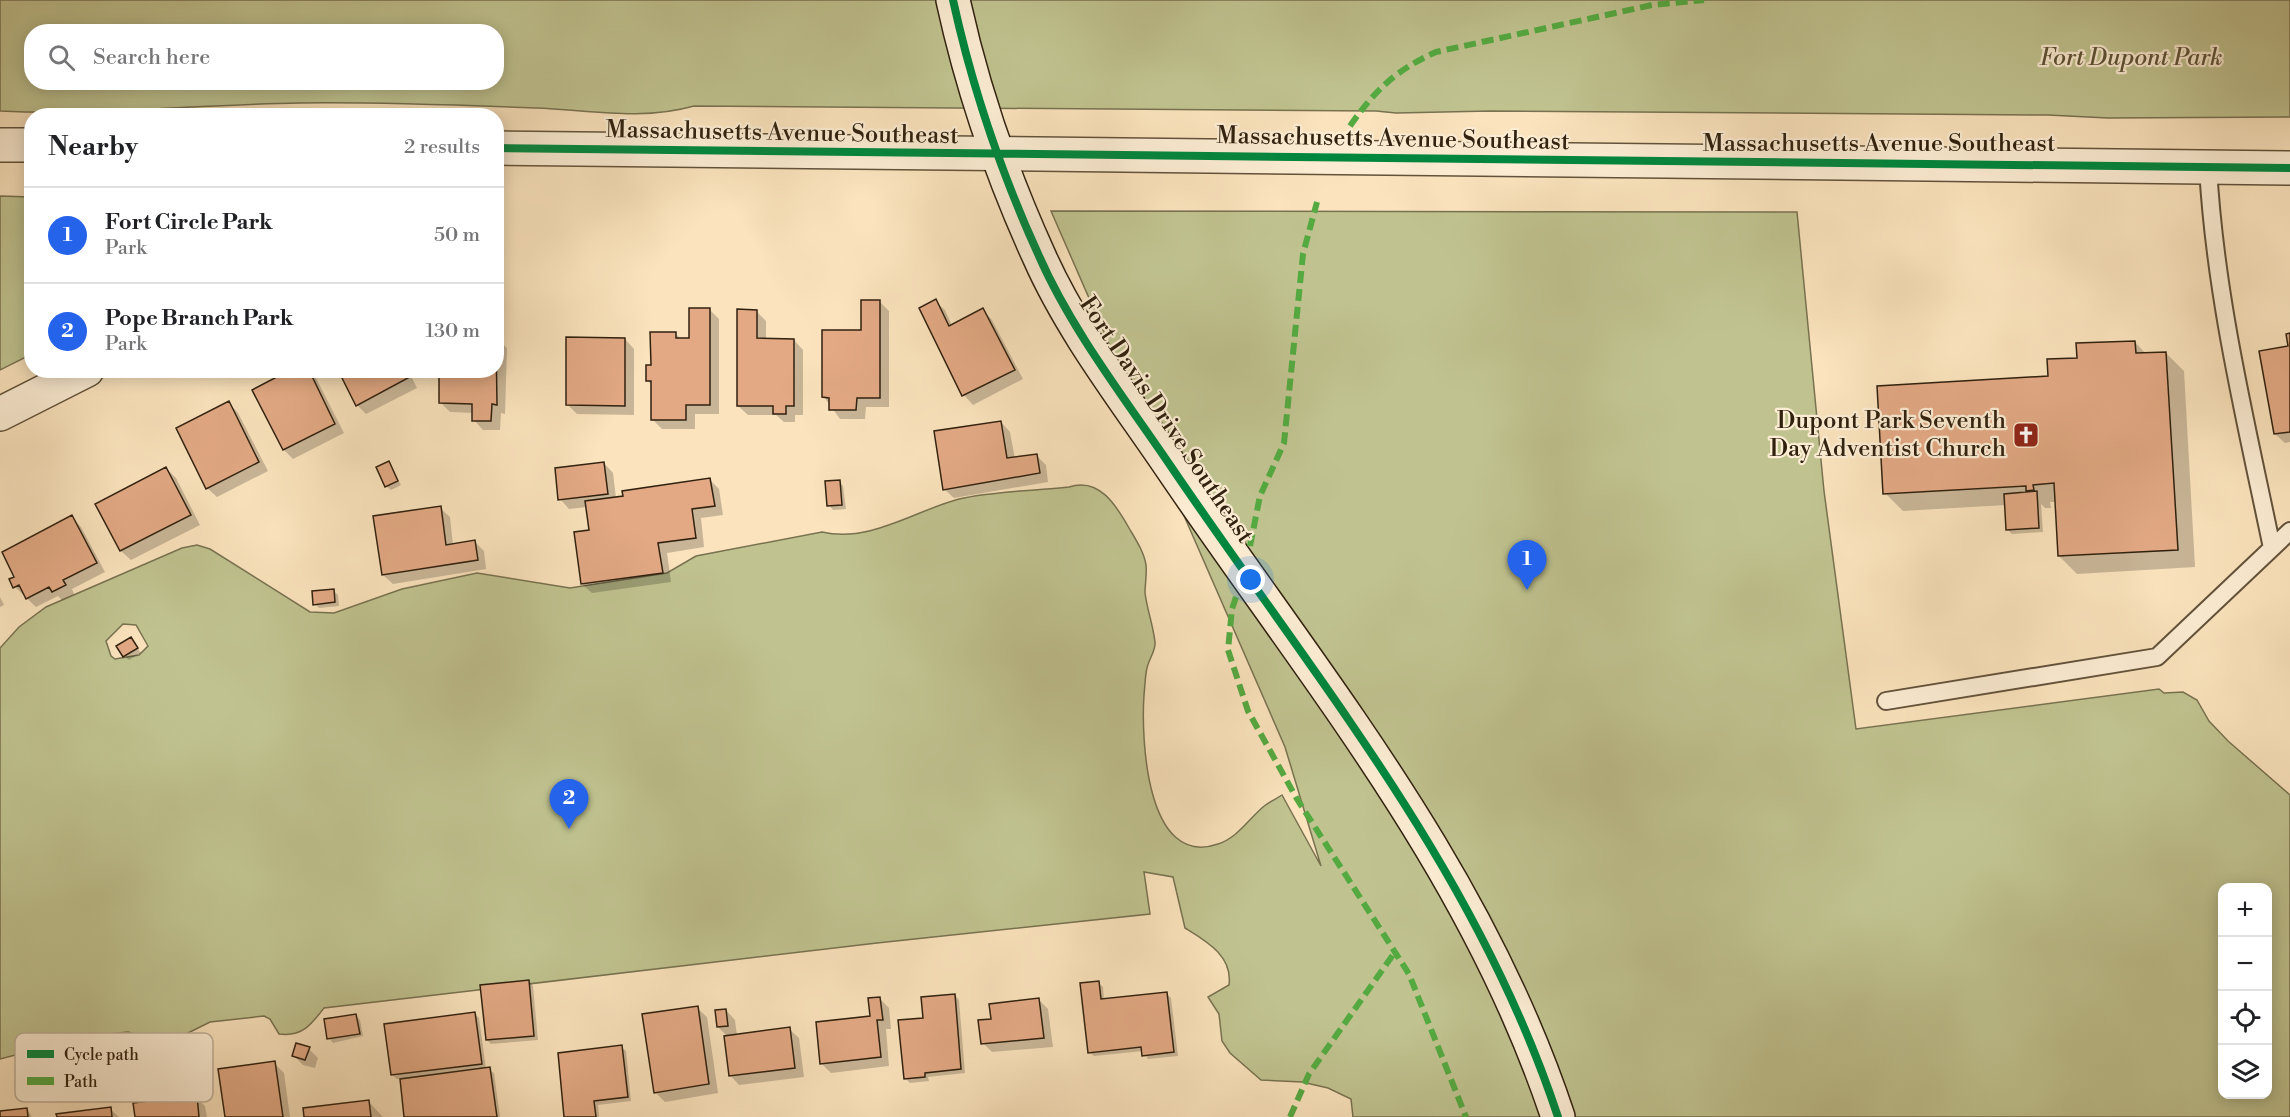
<!DOCTYPE html>
<html lang="en">
<head>
<meta charset="utf-8">
<style>
  :root { --surface:#fff; --page:#f6f6f6; --text:#202124; --muted:#757577; --line:#e0e0e0; --accent:#2563eb }
  body { margin:0; font-family:"Libre Bodoni",serif; background:var(--page); color:var(--text) }
  .controls { position:absolute; right:18px; bottom:18px; display:grid; overflow:hidden; border-radius:12px; box-shadow:0 3px 15px #0003 }
  .controls button { width:54px; height:54px; display:grid; place-items:center; padding:0; border:0; border-bottom:2px solid var(--line); background:var(--surface); color:var(--text); font:30px sans-serif }
  .you { position:absolute; left:1251px; top:580px; width:21px; height:21px; margin:-15px; border:4px solid #fff; border-radius:50%; background:#1a73e8; box-shadow:0 0 0 9px #1a73e833 }
  .badge { display:grid; place-items:center; width:39px; height:39px; border-radius:50%; background:var(--accent); color:#fff; font-size:20px; font-weight:700 }
  .pin { position:absolute; translate:-50% -50px; filter:drop-shadow(0 2px 3px #0008) }
  .pin::after { content:''; position:absolute; top:32px; width:21px; height:18px; background:inherit; clip-path:polygon(0 0,100% 0,50% 100%) }
  .list { margin:0; padding:0; list-style:none }
  h2 { display:flex; justify-content:space-between; align-items:center; height:78px; margin:0; padding:0 24px; font-size:26px }
  h2 small { font-size:20px; font-weight:400; color:var(--muted) }
  .list li { display:grid; grid-template-columns:39px 1fr auto; gap:18px; align-items:center; box-sizing:border-box; height:96px; padding:0 24px; border-top:2px solid var(--line) }
  .list b { display:block; font-size:22px; white-space:nowrap }
  .list p { margin:0; font-size:20px; white-space:nowrap; color:var(--muted) }
  .list em { font-size:20px; font-style:normal; color:var(--muted) }
  .icon { flex:none; width:33px; height:33px; fill:none; stroke:currentColor; stroke-width:2; stroke-linecap:round; stroke-linejoin:round }
  .map { position:relative; flex:none; width:2290px; height:1117px; overflow:hidden }
  .search { position:absolute; background:var(--surface); box-shadow:0 3px 15px #0003; left:24px; top:24px; width:480px; height:66px; display:flex; align-items:center; gap:15px; box-sizing:border-box; padding:0 21px; border-radius:24px; color:var(--muted); font-size:22px }
  .panel { position:absolute; background:var(--surface); box-shadow:0 3px 15px #0003; left:24px; top:108px; width:480px; height:270px; border-radius:24px }
  .map>svg:first-child { display:block }
  .green { fill:#c0c390; stroke:#787250; stroke-width:1.5; fill-rule:evenodd }
  .shadow { fill:#0003 }
  .building { fill:#e2a984; stroke:#30210f; stroke-width:1.5 }
  .lines { fill:none; stroke-linecap:round; stroke-linejoin:round }
  .service-casing { stroke:#62523a; stroke-width:20 }
  .minor-casing { stroke:#62523a; stroke-width:36 }
  .tertiary-casing { stroke:#62523a; stroke-width:36 }
  .secondary-casing { stroke:#30210f; stroke-width:36 }
  .service { stroke:#fcedd4; stroke-width:16 }
  .minor { stroke:#fcedd4; stroke-width:33 }
  .tertiary { stroke:#fcedd4; stroke-width:33 }
  .secondary { stroke:#fcedd4; stroke-width:33 }
  .quiet { stroke:#54aa41; stroke-width:6; stroke-dasharray:12 6; stroke-linecap:butt }
  .cycleway-casing { stroke:#fcedd4; stroke-width:11 }
  .cycleway { stroke:#00873e; stroke-width:8 }
  .labels { text-anchor:middle; dominant-baseline:central; stroke-width:4.5; stroke-linejoin:round; paint-order:stroke }
  .park-label { font-size:24px; font-style:italic; fill:#5b5236; stroke:#fcedd4 }
  .street-label { font-size:24px; fill:#30210f; stroke:#fcedd4 }
  .poi-label { font-size:24px; fill:#30210f; stroke:#fcedd4; text-anchor:end }
  .key { fill:#fcedd4; stroke:#bfb099; stroke-width:1.5 }
  .key-label { font-size:16px; fill:#30210f }
</style>
</head>
<body>
<div class="map">
<svg width="2290" height="1117" viewBox="0 0 2290 1117">
  <rect width="100%" height="100%" fill="#fae3bd"/>
  <filter id="stains"><feTurbulence type="fractalNoise" baseFrequency=".00333" numOctaves="4"/><feColorMatrix values="0 0 0 0 .2 0 0 0 0 .09 0 0 0 0 .02 0 0 0 .5 -.17"/></filter>
  <radialGradient id="worn" r=".72"><stop offset=".6" stop-color="#630" stop-opacity="0"/><stop offset="1" stop-color="#630" stop-opacity=".3"/></radialGradient>
  <path class="green" d="M0,0H2290V117L2108,118L2048,115L1490,111L1396,113L1376,111L694,106C641,121 590,110 536,108C458,105 378,102 300,103C200,104 100,116 0,111ZM32,32H496V82H32Z
    M0,196L31,197L32,354L0,370Z
    M1051,211L1797,212L1824,491L1856,729L2159,689L2164,693L2183,692L2197,700L2209,721L2228,741L2290,795V1117H1353L1351,1099L1328,1088L1302,1082L1261,1080L1230,1053L1222,1041L1219,1014L1208,997L1229,985C1233,956 1206,941 1185,928L1173,877L1144,872L1150,914L877,943L324,1008C311,1025 302,1037 279,1034L270,1019L264,1016L210,1022L180,1037L151,1038L128,1032L89,1036L0,1059V648L19,627L46,607L182,548L197,545L210,549L310,612L334,613L402,589L477,573L570,588L667,573L696,556L822,532C870,543 914,511 959,499C992,491 1034,491 1069,487C1099,477 1116,505 1129,528C1136,540 1144,552 1146,565C1147,574 1145,584 1145,593C1147,609 1153,625 1155,642C1156,650 1149,659 1147,668C1145,676 1145,686 1144,695C1141,738 1146,869 1218,844C1237,838 1248,820 1263,807C1269,802 1276,799 1282,795L1321,866L1285,747ZM123,624L136,625L148,646L139,655L115,659L111,656L106,641ZM2222,888H2268V1094H2222Z"/>
  <path class="shadow" d="M879,301L889,311V407H866L865,419H840L824,397Z
    M935,301L945,310L952,326L983,310L992,320L1023,379L973,405L964,395L921,308Z
    M709,309L719,319V414H695V429H662L652,419L653,386L647,380L653,366L675,333L681,339H691Z
    M756,311L766,321V340H794L803,350V415H795V422H784L776,415H748L738,406Z
    M2290,335V442L2285,443L2275,434Z
    M496,338L507,348L505,414L501,413L500,430H483L474,420V413L450,412L440,402L441,370H496Z
    M625,339L634,349V415L577,414L568,405Z
    M2135,342L2146,354L2166,353L2184,371L2195,567L2077,574L2059,556L2056,502H2050L2051,508H2045L2041,504L2043,532L2012,534L2008,530L2006,505L1903,511L1885,493L2078,359Z
    M293,370H311L314,374L344,433L293,459L284,450L254,390Z
    M339,370H408L417,388L366,414L357,405Z
    M229,403L238,413L268,471L217,497L207,488Z
    M1001,422L1010,432L1015,459L1036,455L1046,465L1048,482L954,498L944,489Z
    M388,463L401,485L391,490L386,486Z
    M604,463L613,473L616,498L710,480L719,489L723,515L701,518L704,547L667,553L671,582L592,593L582,584L591,531L587,507L569,509L560,499Z
    M166,468L176,478L200,525L131,560L121,551L97,504Z
    M839,481L843,486L846,509L833,510L829,505Z
    M440,508L450,517L453,545L475,542L484,551L486,569L393,584L383,575Z
    M72,517L81,527L105,572L72,589L74,594L62,600L58,596L36,607L15,587L16,577Z
    M333,590L338,595L339,606L319,608L315,604Z
    M0,597L4,605L0,607Z
    M131,639L141,653L129,660L124,656Z
    M529,981L533,986L538,1040L491,1044L487,1040Z
    M1098,983L1103,987L1104,1000L1166,993L1171,998L1178,1056L1148,1059L1143,1051L1094,1056L1089,1052Z
    M955,995L959,1000L965,1073L928,1077L929,1081L910,1083L906,1079L925,1019Z
    M879,998L889,1008L891,1029H886L889,1066L831,1073L821,1063L871,1018Z
    M1038,999L1048,1009L1053,1047L992,1052L983,1043L992,1020Z
    M697,1008L707,1017L718,1093L665,1102L655,1092Z
    M726,1010L735,1020L737,1036L789,1029L799,1038L804,1077L739,1085L730,1075L728,1037L718,1027Z
    M475,1014L479,1018L486,1069L494,1073L500,1117H406L401,1079H397L392,1075Z
    M356,1016L360,1020L363,1036L333,1043L329,1038Z
    M621,1047L626,1051L631,1101L598,1105L599,1117H565Z
    M309,1049L318,1058L315,1068L303,1065L293,1055Z
    M274,1063L284,1073L290,1117H226Z
    M196,1097L205,1106L207,1117H136Z
    M368,1101L383,1117H306Z
    M27,1109L32,1117H1L0,1113Z
    M110,1109L119,1117H58Z"/>
  <path class="building" d="M936,299L949,326L983,308L1015,370L962,396L919,308Z
    M861,300H880V398H857L856,410H829V398L822,397V330H861Z
    M689,308H710V405H686V420H651V381H646V365H651L650,332H676V338H689Z
    M737,309L757,310V338L794,339V406H786V414H773V406H737Z
    M2290,333V432L2274,434L2259,351L2288,346L2286,334Z
    M496,337L497,405L492,404L491,421H472V404L439,403V370H496Z
    M566,337L625,338V406L566,405Z
    M2135,341L2136,353L2166,352L2178,550L2058,556L2054,483L2033,485L2034,490L2026,491V486L1883,494L1877,386L2048,376L2047,359L2077,358L2076,343Z
    M290,370H309L335,424L283,450L252,390Z
    M338,370H404L408,378L356,406Z
    M229,401L259,462L206,489L176,428Z
    M1001,421L1007,458L1037,454L1040,473L943,490L934,431Z
    M389,461L398,481L385,487L376,467Z
    M604,462L608,494L558,500L555,468Z
    M166,467L191,515L120,551L95,504Z
    M710,478L715,506L692,509L696,538L658,543L663,573L581,584L574,532L589,530L585,501L623,496L622,491Z
    M840,480L842,505L827,506L825,481Z
    M2037,491L2039,528L2006,530L2004,494Z
    M441,506L446,545L475,540L478,560L382,575L373,516Z
    M72,515L97,563L63,580L66,585L52,592L49,587L26,599L19,585L13,588L9,579L14,577L2,552Z
    M334,589L335,602L313,605L312,591Z
    M131,637L138,648L123,657L116,646Z
    M529,980L534,1036L486,1040L480,985Z
    M1099,981L1101,999L1167,992L1174,1052L1142,1056L1141,1047L1088,1053L1080,983Z
    M955,994L961,1069L925,1073V1077L904,1079L898,1020L923,1018L921,997Z
    M880,997L883,1020H877L881,1057L820,1064L816,1022L870,1016L868,998Z
    M1039,998L1044,1038L981,1044L978,1020L991,1019L989,1004Z
    M698,1006L709,1084L654,1093L642,1014Z
    M726,1009L728,1026L717,1027L715,1010Z
    M475,1012L482,1064L391,1075L384,1024Z
    M356,1014L360,1034L327,1039L324,1019Z
    M790,1027L795,1068L729,1076L724,1036Z
    M296,1043L310,1047L305,1060L292,1056Z
    M622,1045L628,1097L594,1101L596,1117H564L558,1053Z
    M275,1061L283,1117H225L218,1069Z
    M490,1067L497,1117H404L400,1079Z
    M197,1095L199,1117H135L133,1103Z
    M369,1100L371,1117H304L303,1108Z
    M111,1107L112,1117H57L56,1114Z
    M27,1108L28,1117H0V1111Z"/>
  <g class="lines">
    <defs>
      <path id="service" d="M2208,167C2215,296 2246,422 2272,548
        M1886,701L2157,657L2290,531"/>
      <path id="minor" d="M0,414L87,370"/>
      <path id="tertiary" d="M0,145H32
        M496,148L2290,168"/>
      <path id="secondary" d="M953,0C972,87 1002,175 1039,256C1072,331 1126,400 1172,468C1316,680 1476,869 1558,1117"/>
    </defs>
    <use href="#service" class="service-casing"/>
    <use href="#minor" class="minor-casing"/>
    <use href="#tertiary" class="tertiary-casing"/>
    <use href="#secondary" class="secondary-casing"/>
    <use href="#service" class="service"/>
    <use href="#minor" class="minor"/>
    <use href="#tertiary" class="tertiary"/>
    <use href="#secondary" class="secondary"/>
    <path class="quiet" d="M1350,126C1375,90 1396,70 1436,52L1652,5L1704,0
      M1250,546L1260,496L1284,443L1303,254L1317,202
      M1236,597L1232,609L1228,650L1248,711L1297,799L1409,974L1466,1117
      M1290,1117L1309,1074L1395,952"/>
    <defs>
      <path id="cycleway" d="M953,0C972,87 1002,175 1039,256C1072,331 1126,400 1172,468C1316,680 1476,869 1558,1117
        M496,148L2290,168"/>
    </defs>
    <use href="#cycleway" class="cycleway-casing"/>
    <use href="#cycleway" class="cycleway"/>
  </g>
  <defs>
    <symbol id="church-square" viewBox="-11 -11 22 22"><rect x="-9" y="-9" width="18" height="18" rx="4" fill="#8f2418" stroke="#fcedd4"/><path d="M-1.2-6h2.4v3.5h3.3v2.4h-3.3V6h-2.4V-.1h-3.3v-2.4h3.3Z" fill="#fff"/></symbol>
  </defs>
  <g fill-rule="evenodd">
    <use href="#church-square" x="2011" y="420" width="30" height="30"/>
  </g>
  <g class="labels">
    <g class="park-label">
      <text x="2131" y="58">Fort Dupont Park</text>
    </g>
    <g class="street-label">
      <text transform="translate(782 133) rotate(1)">Massachusetts Avenue Southeast</text>
      <text transform="translate(1393 139) rotate(1)">Massachusetts Avenue Southeast</text>
      <text x="1879" y="144">Massachusetts Avenue Southeast</text>
      <text transform="translate(1166 420) rotate(56)">Fort Davis Drive Southeast</text>
    </g>
    <g class="poi-label">
      <text x="2006" y="421">Dupont Park Seventh<tspan x="2006" dy="28">Day Adventist Church</tspan></text>
    </g>
  </g>
  <rect x="15" y="1033" width="198" height="69" rx="9" class="key"/>
  <rect x="27" y="1050" width="27" height="8" fill="#00873e"/>
  <rect x="27" y="1077" width="27" height="8" fill="#54aa41"/>
  <g class="key-label">
    <text x="64" y="1060">Cycle path</text>
    <text x="64" y="1087">Path</text>
  </g>
  <rect width="100%" height="100%" filter="url(#stains)"/>
  <rect width="100%" height="100%" fill="url(#worn)"/>
</svg>
<div class="controls">
<button>+</button>
<button>−</button>
<button><svg class="icon" aria-label="locate" viewBox="0 0 24 24"><circle cx="12" cy="12" r="6"/><path d="M12 2v4M12 18v4M2 12h4M18 12h4"/></svg></button>
<button><svg class="icon" aria-label="layers" viewBox="0 0 24 24"><path d="M12 4l9 5-9 5-9-5zM3 14l9 5 9-5"/></svg></button>
</div>
<div class="you"></div>
<div class="pin badge" style="left:1527px;top:590px">1</div>
<div class="pin badge" style="left:569px;top:829px">2</div>
<div class="search"><svg class="icon" aria-label="search" viewBox="0 0 24 24"><circle cx="10" cy="10" r="6"/><path d="M15 15l6 6"/></svg>Search here</div>
<section class="panel">
<h2>Nearby<small>2 results</small></h2>
<ul class="list">
<li><span class="badge">1</span><div><b>Fort Circle Park</b><p>Park</p></div><em>50 m</em></li>
<li><span class="badge">2</span><div><b>Pope Branch Park</b><p>Park</p></div><em>130 m</em></li>
</ul>
</section>
</div>
</body>
</html>
